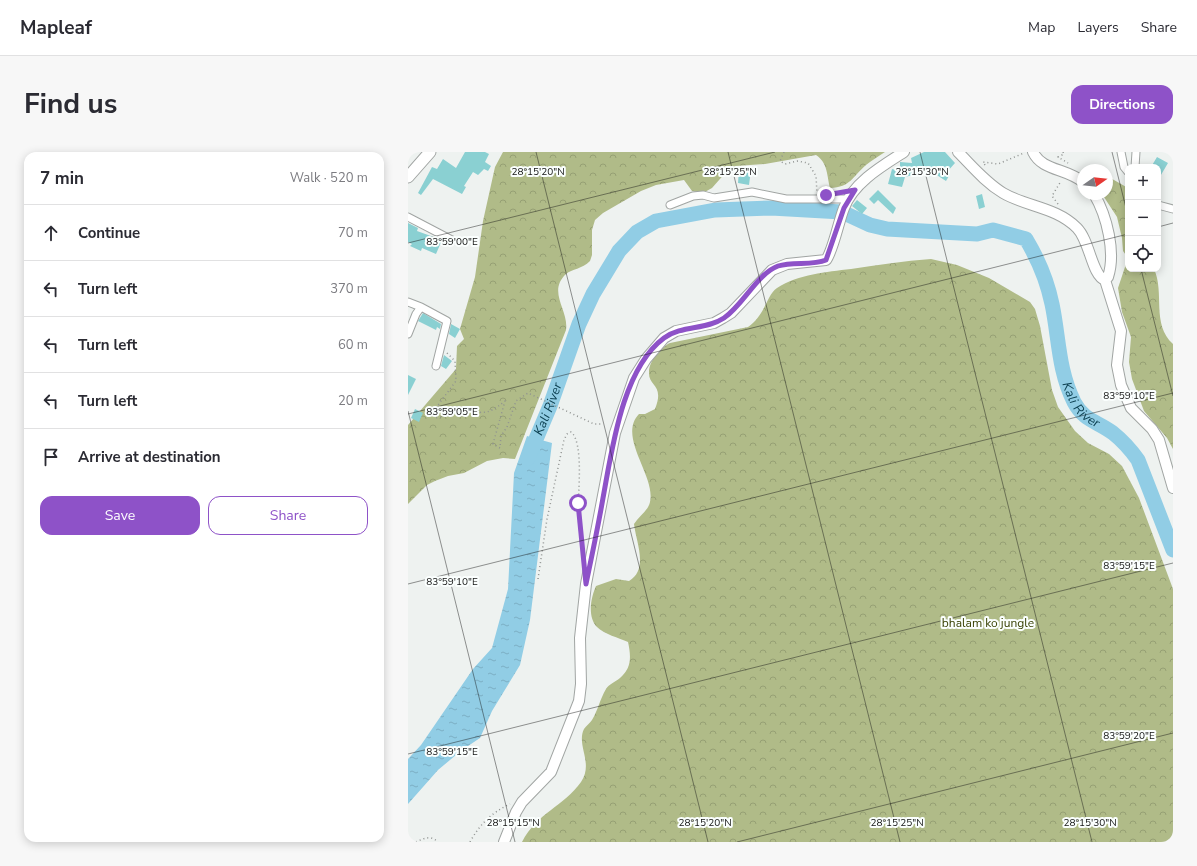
<!DOCTYPE html>
<html lang="en">
<head>
<meta charset="utf-8">
<style>
  :root { --surface:#fff; --page:#f7f7f7; --text:#2b2b33; --muted:#7c7c81; --line:#e1e1e2; --accent:#8e52c8 }
  body { margin:0; font-family:"Nunito Sans",sans-serif; background:var(--page); color:var(--text) }
  .controls { position:absolute; right:12px; top:12px; display:grid; overflow:hidden; border-radius:8px; box-shadow:0 2px 10px #0003 }
  .controls button { width:36px; height:36px; display:grid; place-items:center; padding:0; border:0; border-bottom:1px solid var(--line); background:var(--surface); color:var(--text); font:20px sans-serif }
  .compass { position:absolute; left:669px; top:12px; width:36px; height:36px; border-radius:50%; background:var(--surface); box-shadow:0 2px 10px #0003; rotate:76deg }
  .stop { position:absolute; width:12px; height:12px; margin:-9px; border:3px solid #8e52c8; border-radius:50%; background:#fff }
  .stop.end { background:#8e52c8; border-color:#fff; box-shadow:0 1px 4px #0008 }
  .list { margin:0; padding:0; list-style:none }
  h2 { display:flex; justify-content:space-between; align-items:center; height:52px; margin:0; padding:0 16px; font-size:17px }
  h2 small { font-size:13px; font-weight:400; color:var(--muted) }
  .list li { display:grid; grid-template-columns:26px 1fr auto; gap:12px; align-items:center; box-sizing:border-box; height:56px; padding:0 16px; border-top:1px solid var(--line) }
  .list b { display:block; font-size:15px; white-space:nowrap }
  .list em { font-size:13px; font-style:normal; color:var(--muted) }
  .actions { display:flex; gap:8px; padding:12px 16px }
  .actions a { flex:1; padding:9px 0; border:1px solid var(--accent); border-radius:12px; text-align:center; font-size:14px; color:var(--accent) }
  .actions .main { background:var(--accent); color:#fff }
  .icon { flex:none; width:22px; height:22px; fill:none; stroke:currentColor; stroke-width:2; stroke-linecap:round; stroke-linejoin:round }
  .map { position:relative; flex:none; width:765px; height:690px; overflow:hidden; border-radius:12px }
  header { display:flex; align-items:center; gap:24px; box-sizing:border-box; height:56px; padding:0 20px; background:var(--surface); border-bottom:1px solid var(--line) }
  header strong { font-size:19px }
  nav { display:flex; gap:22px; margin-inline-start:auto; font-size:14px }
  .intro { display:flex; align-items:center; justify-content:space-between; box-sizing:border-box; height:96px; padding:0 24px }
  h1 { margin:0; font-size:28px }
  .button { padding:10px 18px; border-radius:12px; background:var(--accent); color:#fff; font-size:14px; font-weight:700 }
  main { display:flex; gap:24px; padding:0 24px }
  aside { flex:1; background:var(--surface); border-radius:12px; box-shadow:0 2px 10px #0003 }
  .map>svg:first-child { display:block }
  .forest { fill:url(#forest-crowns) }
  .water { fill:url(#water-ripples) }
  .lines { fill:none; stroke-linecap:round; stroke-linejoin:round }
  .river { stroke:#91cde5; stroke-width:15 }
  .building { fill:#8ad0d2 }
  .street-casing { stroke:#a1a5a3; stroke-width:9 }
  .secondary-casing { stroke:#a1a5a3; stroke-width:12 }
  .primary-casing { stroke:#a1a5a3; stroke-width:13 }
  .path { stroke:#8f9290; stroke-width:1.5; stroke-dasharray:1 3; stroke-linecap:butt }
  .street { stroke:#fff; stroke-width:7 }
  .secondary { stroke:#fff; stroke-width:10 }
  .primary { stroke:#fff; stroke-width:11 }
  .route { stroke:#8e52c8; stroke-width:5 }
  .ticks { fill:none; stroke:#131413; stroke-width:1; stroke-opacity:0.45 }
  .labels { text-anchor:middle; dominant-baseline:central; stroke-width:4; stroke-linejoin:round; paint-order:stroke }
  .park-label { font-size:12px; fill:#374002; stroke:#fbfffe }
  .water-label { font-size:13px; font-style:italic; fill:#0f4354; stroke:#fbfffe }
  .ticks-label { font-size:10px; text-anchor:middle; fill:#131413; stroke:#fbfffe; stroke-width:4; stroke-linejoin:round; paint-order:stroke }
</style>
</head>
<body>
<header>
<strong>Mapleaf</strong>
<nav><a>Map</a><a>Layers</a><a>Share</a></nav>
</header>
<div class="intro"><h1>Find us</h1><a class="button">Directions</a></div>
<main>
<aside>
<h2>7 min<small>Walk · 520 m</small></h2>
<ul class="list">
<li><svg class="icon" aria-label="ahead" viewBox="0 0 24 24"><path d="M12 20V5M6 11l6-6 6 6"/></svg><div><b>Continue</b></div><em>70 m</em></li>
<li><svg class="icon" aria-label="left" viewBox="0 0 24 24"><path d="M17 20v-9H6M10 6l-5 5 5 5"/></svg><div><b>Turn left</b></div><em>370 m</em></li>
<li><svg class="icon" aria-label="left" viewBox="0 0 24 24"><path d="M17 20v-9H6M10 6l-5 5 5 5"/></svg><div><b>Turn left</b></div><em>60 m</em></li>
<li><svg class="icon" aria-label="left" viewBox="0 0 24 24"><path d="M17 20v-9H6M10 6l-5 5 5 5"/></svg><div><b>Turn left</b></div><em>20 m</em></li>
<li><svg class="icon" aria-label="arrive" viewBox="0 0 24 24"><path d="M6 21V4h12l-3 4 3 4H6"/></svg><div><b>Arrive at destination</b></div></li>
</ul>
<div class="actions"><a class="main">Save</a><a>Share</a></div>
</aside>
<div class="map">
<svg width="765" height="690" viewBox="0 0 765 690">
  <defs>
    <pattern id="forest-crowns" width="20" height="18" patternUnits="userSpaceOnUse"><rect width="20" height="18" fill="#b0bb88"/><path d="M2 6a3 3 0 1 1 6 0M12 15a3 3 0 1 1 6 0" fill="none" stroke="#96a074"/></pattern>
    <pattern id="water-ripples" width="26" height="14" patternUnits="userSpaceOnUse"><rect width="26" height="14" fill="#91cde5"/><path d="M2 4q2-2 4 0t4 0M15 11q2-2 4 0t4 0" fill="none" stroke="#7cafc4"/></pattern>
  </defs>
  <rect width="100%" height="100%" fill="#eef2f0"/>
  <path class="forest" d="M95,0H477C471,4 464,8 458,13C444,25 443,35 422,36C419,24 420,11 408,3L357,12L328,14L319,19L304,36L295,41L284,39L276,28L248,33L233,39L195,61L187,68L184,78V103L182,109C174,117 164,117 158,122C139,140 161,158 158,178L107,307L95,306L79,309L56,321L40,324L27,329L19,333L0,352V273L48,217L49,194L56,187L52,177L67,125L75,69L87,15Z
    M699,24L720,36V117H746C757,141 743,172 765,192V297L759,286L736,259L724,227L721,210L723,185L714,160L710,136L720,106L715,99L714,86L709,65L694,42H699Z
    M523,107L549,113L581,126L622,150L627,157L632,174L644,238L650,255L667,279L680,291L701,302L714,314L731,346L765,437V690H114C129,661 156,654 173,630C186,611 168,593 176,577C178,574 182,571 184,568C190,558 192,547 198,537C201,532 207,530 212,526C224,516 223,504 220,490C211,486 196,482 189,475C179,465 183,445 188,434L208,427L221,429C241,417 228,390 226,372C231,364 240,359 242,350C248,324 209,285 231,262H237L247,257C257,232 240,235 241,220C241,209 253,195 262,191L340,175C357,164 359,142 369,136C391,122 418,120 443,117C470,113 496,109 523,107Z"/>
  <path class="water" d="M119,284L144,291L122,468L112,513L84,559L72,586L54,598L30,618L0,652V607L13,593L65,517L84,496L100,437L106,321Z"/>
  <g class="lines">
    <path class="river" id="s1" d="M120,306L142,254L171,172L185,142L211,99L229,80L248,69L307,58L363,56L434,60L462,73L479,77L569,82L585,78L618,87C630,107 639,128 644,152C651,185 650,218 666,250C676,269 689,269 705,281C715,289 723,298 730,308L765,398"/>
  </g>
  <path class="building" d="M57,0H77L81,2L77,10L83,14L80,19L76,17L70,23L65,20L56,34L58,35L54,42L25,27L13,43L10,41L24,15L29,17L35,7L48,16Z
    M516,0H537L547,11L539,20L542,22L538,29L524,20L522,25L514,22L509,24V22L497,25L494,35L480,32L484,17L492,19V10L504,11L503,6Z
    M749,5L760,11L750,28V15H743Z
    M331,17L343,18L341,33L330,31Z
    M470,38L488,56L485,62L470,48L466,52L461,47Z
    M574,42L577,55L571,57L568,44Z
    M449,48L459,56L454,62L444,54Z
    M0,71L10,76L9,79L34,88L28,102L14,96L13,99L2,94L4,92L0,90Z
    M15,161L33,172L32,177L29,175L28,178L10,169Z
    M43,172L52,177L47,186L41,182Z
    M36,203L44,209L38,217L33,214Z
    M0,223L8,227L0,243Z
    M7,257L15,261L11,270L3,266Z"/>
  <g class="lines">
    <defs>
      <path id="street" d="M713,0L716,15L720,20
        M727,15L728,0
        M262,53L285,44L295,43L306,46L344,40L378,47H440
        M750,53L765,57
        M0,65L44,88
        M0,150L13,155L8,162L0,182
        M13,155L39,169L28,214"/>
      <path id="secondary" d="M550,0C564,14 577,30 595,41C619,55 648,55 669,76C682,89 684,124 697,128L700,125C708,101 699,64 686,42
        M625,0C634,19 658,16 675,30
        M697,128L713,179L709,213L713,233L723,256L744,277L751,288L765,336
        M96,690L108,660L114,650L143,620L171,549L173,532L172,486L178,432L207,281L226,226L238,207L256,186L268,179L306,171L315,166L323,161L364,118L379,112L418,108C425,99 431,68 436,56C445,31 474,14 496,0"/>
      <path id="primary" d="M0,25L22,0"/>
    </defs>
    <use href="#street" class="street-casing"/>
    <use href="#secondary" class="secondary-casing"/>
    <use href="#primary" class="primary-casing"/>
    <path class="path" d="M376,0L372,9L377,12L389,9L400,11L408,24L409,41
      M655,0L656,2L650,5L660,11
      M577,13L575,10L590,12L616,1
      M650,52L644,44L653,29
      M39,201L47,209L48,229L30,253L27,266C36,265 46,262 55,261C77,258 76,266 97,249L85,292L92,296L93,284L99,275L108,249L120,241L186,272H193
      M130,427L139,367L156,288L159,282L163,280C176,290 170,343 170,358C170,372 173,385 174,398
      M8,690C16,686 23,683 30,690
      M62,690C72,672 83,661 102,652"/>
    <use href="#street" class="street"/>
    <use href="#secondary" class="secondary"/>
    <use href="#primary" class="primary"/>
  </g>
  <g class="lines">
    <path class="route" d="M170,351L178,432C184,403 190,375 195,346C204,298 214,217 256,186C274,173 298,178 316,166C335,153 349,122 370,114C385,109 404,114 418,108L436,56L447,38L418,43"/>
  </g>
  <path class="ticks" d="M128,0L300,690M320,0L492,690M512,0L684,690M704,0L720,64M750,75L765,71M0,91L367,0M733,117L765,244M0,259L107,690M0,262L720,82M0,432L765,241M0,602L765,411M329,690L765,581"/>
  <g class="labels">
    <g class="park-label">
      <text x="580" y="471">bhalam ko jungle</text>
    </g>
    <g class="water-label">
      <text stroke="none"><textPath href="#s1" startOffset="829">Kali River</textPath></text>
      <text stroke="none"><textPath href="#s1" startOffset="53">Kali River</textPath></text>
    </g>
  </g>
  <g class="ticks-label">
    <text x="130" y="23">28°15'20"N</text>
    <text x="322" y="23">28°15'25"N</text>
    <text x="514" y="23">28°15'30"N</text>
    <text x="44" y="93">83°59'00"E</text>
    <text x="721" y="247">83°59'10"E</text>
    <text x="44" y="263">83°59'05"E</text>
    <text x="721" y="417">83°59'15"E</text>
    <text x="44" y="433">83°59'10"E</text>
    <text x="721" y="587">83°59'20"E</text>
    <text x="44" y="603">83°59'15"E</text>
    <text x="105" y="674">28°15'15"N</text>
    <text x="297" y="674">28°15'20"N</text>
    <text x="489" y="674">28°15'25"N</text>
    <text x="682" y="674">28°15'30"N</text>
  </g>
</svg>
<div class="controls">
<button>+</button>
<button>−</button>
<button><svg class="icon" aria-label="locate" viewBox="0 0 24 24"><circle cx="12" cy="12" r="6"/><path d="M12 2v4M12 18v4M2 12h4M18 12h4"/></svg></button>
</div>
<svg class="compass" viewBox="-18 -18 36 36"><path d="M0-13l5 13h-10z" fill="#e53935"/><path d="M0 13l5-13h-10z" fill="#7c7c81"/></svg>
<div class="stop" style="left:170px;top:351px"></div>
<div class="stop end" style="left:418px;top:43px"></div>
</div>
</main>
</body>
</html>
